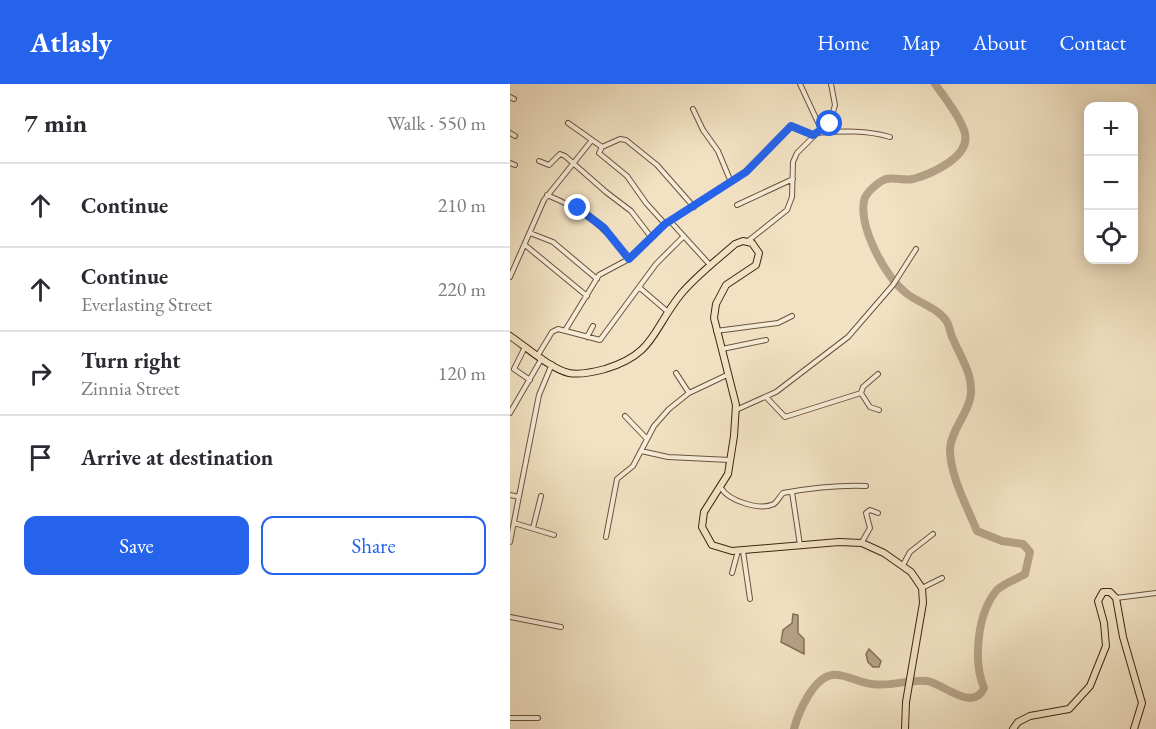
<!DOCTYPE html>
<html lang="en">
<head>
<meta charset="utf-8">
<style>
  :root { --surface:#fff; --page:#f2f2f3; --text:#2b2b33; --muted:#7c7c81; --line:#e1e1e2; --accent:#2563eb }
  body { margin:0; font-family:"EB Garamond",serif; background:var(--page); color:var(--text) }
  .controls { position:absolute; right:18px; top:18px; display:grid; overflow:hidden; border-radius:12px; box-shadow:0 3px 15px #0003 }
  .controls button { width:54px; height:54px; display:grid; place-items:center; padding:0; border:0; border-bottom:2px solid var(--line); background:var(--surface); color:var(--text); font:30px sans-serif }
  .stop { position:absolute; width:18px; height:18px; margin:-14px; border:4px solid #2563eb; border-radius:50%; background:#fff }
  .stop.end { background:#2563eb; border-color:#fff; box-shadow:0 2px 6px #0008 }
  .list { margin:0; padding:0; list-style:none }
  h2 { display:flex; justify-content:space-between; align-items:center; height:78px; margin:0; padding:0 24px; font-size:26px }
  h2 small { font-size:20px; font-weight:400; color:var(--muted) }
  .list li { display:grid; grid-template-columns:39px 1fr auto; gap:18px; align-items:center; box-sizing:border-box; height:84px; padding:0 24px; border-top:2px solid var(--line) }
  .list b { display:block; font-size:22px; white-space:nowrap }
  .list p { margin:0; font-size:20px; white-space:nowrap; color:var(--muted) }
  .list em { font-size:20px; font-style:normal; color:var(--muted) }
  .actions { display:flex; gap:12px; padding:18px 24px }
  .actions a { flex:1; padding:14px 0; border:2px solid var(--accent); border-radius:12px; text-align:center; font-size:21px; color:var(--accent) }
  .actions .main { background:var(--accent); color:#fff }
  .icon { flex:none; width:33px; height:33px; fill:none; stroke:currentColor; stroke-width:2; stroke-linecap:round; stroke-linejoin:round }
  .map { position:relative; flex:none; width:646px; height:645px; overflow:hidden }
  header { display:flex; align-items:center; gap:36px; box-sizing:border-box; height:84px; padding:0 30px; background:var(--accent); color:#fff }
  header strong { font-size:28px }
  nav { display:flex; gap:33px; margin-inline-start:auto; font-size:21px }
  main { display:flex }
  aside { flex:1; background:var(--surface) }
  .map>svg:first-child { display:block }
  .water { fill:#b5a187; stroke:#856f58; stroke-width:1.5 }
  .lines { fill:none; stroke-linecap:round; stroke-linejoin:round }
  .river { stroke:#b5a187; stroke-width:8 }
  .minor-casing { stroke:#6b533e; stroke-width:6 }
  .trunk-casing { stroke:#3e2312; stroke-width:8 }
  .minor { stroke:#f7ecd8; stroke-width:4 }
  .trunk { stroke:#f2e2c3; stroke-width:6 }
  .route { stroke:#2563eb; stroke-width:8 }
</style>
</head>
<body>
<header>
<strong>Atlasly</strong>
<nav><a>Home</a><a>Map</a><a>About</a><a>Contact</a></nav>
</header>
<main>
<aside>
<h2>7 min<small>Walk · 550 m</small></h2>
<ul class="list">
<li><svg class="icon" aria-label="ahead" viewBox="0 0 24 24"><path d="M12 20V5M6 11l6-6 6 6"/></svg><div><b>Continue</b></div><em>210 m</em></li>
<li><svg class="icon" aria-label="ahead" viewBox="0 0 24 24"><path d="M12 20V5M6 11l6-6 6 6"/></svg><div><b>Continue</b><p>Everlasting Street</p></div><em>220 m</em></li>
<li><svg class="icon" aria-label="right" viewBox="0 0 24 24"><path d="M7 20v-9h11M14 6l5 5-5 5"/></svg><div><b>Turn right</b><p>Zinnia Street</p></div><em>120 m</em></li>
<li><svg class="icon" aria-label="arrive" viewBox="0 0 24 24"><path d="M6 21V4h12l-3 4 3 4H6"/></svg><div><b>Arrive at destination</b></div></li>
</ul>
<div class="actions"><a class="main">Save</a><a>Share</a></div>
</aside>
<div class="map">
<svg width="646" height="645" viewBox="0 0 646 645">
  <rect width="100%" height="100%" fill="#f2e2c3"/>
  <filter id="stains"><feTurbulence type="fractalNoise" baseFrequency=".00333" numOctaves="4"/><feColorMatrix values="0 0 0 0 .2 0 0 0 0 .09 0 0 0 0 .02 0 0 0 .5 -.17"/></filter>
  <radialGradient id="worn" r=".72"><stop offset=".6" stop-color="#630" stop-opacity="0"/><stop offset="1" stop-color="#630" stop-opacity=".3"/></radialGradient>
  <path class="water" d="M283,530L288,531V549L294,555V570L271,558L273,546L282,539Z
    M359,565L371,577L369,583H363L358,578L356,570Z"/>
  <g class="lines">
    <path class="river" d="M284,645C288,629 303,594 322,591C333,589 350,599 362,600C381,603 399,595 417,597C432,599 463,629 474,604C463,577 467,529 487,506C494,499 507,495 515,490L520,468L513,460L492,457L467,447C457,422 440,392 440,365C441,347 456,332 460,315C465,293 451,274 443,255C440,250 440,243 437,238C429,224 408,219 396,209C375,192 349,144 354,117C355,109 368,98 376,95C384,93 395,97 403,95C421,90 464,72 454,46C448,30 435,14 425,0"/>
    <defs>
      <path id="minor" d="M0,13L4,15
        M183,25L193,46L208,67L221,98
        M58,39L92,63
        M311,45L319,42L325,21L321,0
        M0,49L5,52
        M307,49C332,47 357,46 380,53
        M92,63L110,55L116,56L147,81L184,123
        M92,63L89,69L117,92L136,119L155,140
        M29,77L39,81L50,70L55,72L96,108L121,127L141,153
        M0,79L5,81
        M37,111C76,127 94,142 119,175
        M227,121L283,95
        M160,137L200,181
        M20,149L43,158L87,195
        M238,157L277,126L282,113L283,78L287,69L311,45L290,0
        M15,161L77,212
        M0,193L34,116L82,56
        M130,204L158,228
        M56,245L89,191L119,175L155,140L236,88L281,42L303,51
        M206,247L268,239L282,232
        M77,253L83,242
        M15,263L4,285L20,296
        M212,265L256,256
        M28,271L42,248L48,245L90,256L146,180L174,152
        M166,289L179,309
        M351,309L360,323L369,326
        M257,314L275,333L351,309L353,303L368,290
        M226,326L266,308L338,253L383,201L406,165
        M0,329L32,274
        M115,332L137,355
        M131,367L158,373L220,376
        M211,404C219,417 250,427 264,420C268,417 270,412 273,409C301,404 328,401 356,402
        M282,408L290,461
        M0,411L9,413
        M4,439L44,451
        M23,444L31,412
        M96,453L107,395L123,382L144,342L159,325L179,309L217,291
        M0,458L29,311L42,280
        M352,458L360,444L356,429L360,426L368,429
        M233,467L240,515
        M393,481L400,468L423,450
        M222,489L228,467
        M412,504L432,494
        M606,514L646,509
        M0,533L51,543
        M0,634H28"/>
      <path id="trunk" d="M0,252C15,262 41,285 59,289C70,291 84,288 95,285C145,270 142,246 171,210C187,191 207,176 225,160L233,157L242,159L249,169L246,181L216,201L206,220L204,234L226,321L224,352L218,390L194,428L192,443L202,461L222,467L329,458L352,459L374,469L401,488L412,504L413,519L396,618L395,645
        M503,645L508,638L520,632L559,625L580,602L596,562L594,539L588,517L593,508H600L606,514L613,553L632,619L624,645"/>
    </defs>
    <use href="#minor" class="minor-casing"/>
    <use href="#trunk" class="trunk-casing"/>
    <use href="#minor" class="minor"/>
    <use href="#trunk" class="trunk"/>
  </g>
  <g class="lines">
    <path class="route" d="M68,124L94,144L119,175L155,140L236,88L281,42L303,51L320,40"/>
  </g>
  <rect width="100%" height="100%" filter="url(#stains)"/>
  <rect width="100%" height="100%" fill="url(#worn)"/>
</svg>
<div class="controls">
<button>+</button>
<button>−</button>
<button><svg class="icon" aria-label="locate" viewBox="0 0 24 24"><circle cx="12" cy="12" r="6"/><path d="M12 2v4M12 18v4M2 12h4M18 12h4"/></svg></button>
</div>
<div class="stop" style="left:320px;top:40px"></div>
<div class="stop end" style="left:68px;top:124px"></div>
</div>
</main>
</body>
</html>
